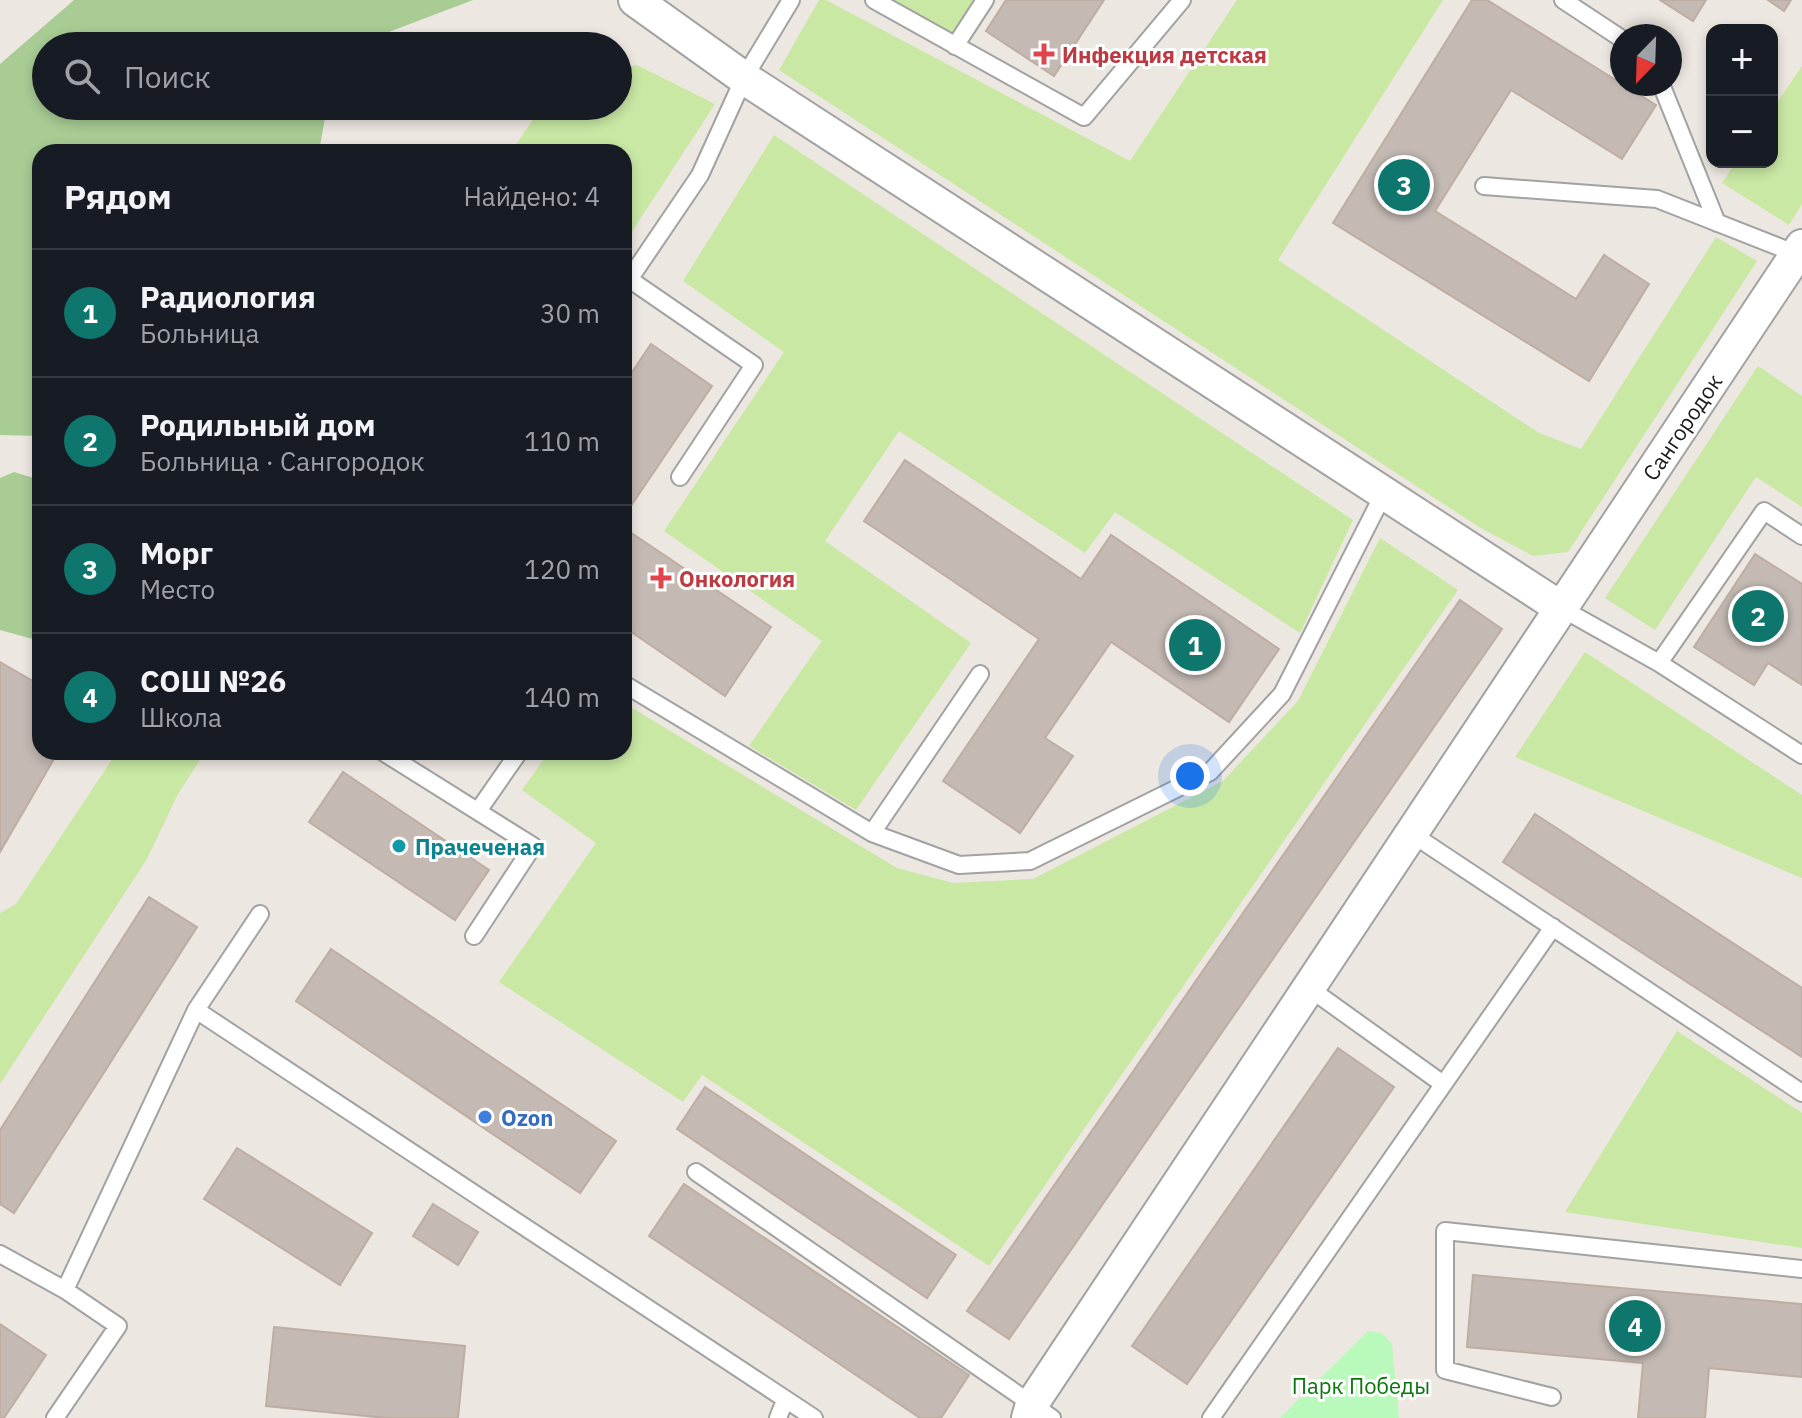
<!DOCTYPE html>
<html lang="ru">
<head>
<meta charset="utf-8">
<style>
  :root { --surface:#171b24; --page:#242831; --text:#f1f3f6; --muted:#9ea1a6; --line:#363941; --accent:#0f766e }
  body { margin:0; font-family:"IBM Plex Sans",sans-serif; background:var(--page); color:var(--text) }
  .controls { position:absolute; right:24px; top:24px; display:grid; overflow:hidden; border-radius:16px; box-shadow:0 4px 12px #0003 }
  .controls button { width:72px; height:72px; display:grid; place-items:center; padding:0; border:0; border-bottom:2px solid var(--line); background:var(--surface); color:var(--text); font:40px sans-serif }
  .compass { position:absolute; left:1610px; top:24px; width:72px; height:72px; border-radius:50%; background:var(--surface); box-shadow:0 4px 12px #0003; rotate:203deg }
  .you { position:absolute; left:1190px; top:776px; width:28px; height:28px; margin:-20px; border:6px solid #fff; border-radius:50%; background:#1a73e8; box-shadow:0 0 0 12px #1a73e833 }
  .badge { display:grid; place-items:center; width:52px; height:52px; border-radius:50%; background:var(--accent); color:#fff; font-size:26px; font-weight:700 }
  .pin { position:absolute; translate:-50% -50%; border:4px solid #fff; box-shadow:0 2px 8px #0006 }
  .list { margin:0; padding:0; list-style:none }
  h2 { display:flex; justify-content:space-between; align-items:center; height:104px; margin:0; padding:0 32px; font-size:34px }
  h2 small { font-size:26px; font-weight:400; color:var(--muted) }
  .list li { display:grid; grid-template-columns:52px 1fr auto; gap:24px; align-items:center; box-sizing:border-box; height:128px; padding:0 32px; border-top:2px solid var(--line) }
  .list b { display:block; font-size:30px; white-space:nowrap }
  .list p { margin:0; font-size:26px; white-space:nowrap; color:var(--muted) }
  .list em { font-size:26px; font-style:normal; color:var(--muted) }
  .icon { flex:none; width:44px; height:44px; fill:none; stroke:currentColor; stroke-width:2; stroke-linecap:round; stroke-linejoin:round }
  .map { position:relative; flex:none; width:1802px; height:1418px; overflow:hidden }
  .search { position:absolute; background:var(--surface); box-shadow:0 4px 12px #0003; left:32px; top:32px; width:600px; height:88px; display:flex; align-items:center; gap:20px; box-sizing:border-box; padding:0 28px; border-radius:44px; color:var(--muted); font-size:30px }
  .panel { position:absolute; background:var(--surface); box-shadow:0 4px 12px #0003; left:32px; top:144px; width:600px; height:616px; border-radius:24px }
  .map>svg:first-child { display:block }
  .grass { fill:#c9e8a4 }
  .forest { fill:#a8cc94 }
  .park { fill:#baf9bc }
  .building { fill:#c4b9b3; stroke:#beada2; stroke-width:2 }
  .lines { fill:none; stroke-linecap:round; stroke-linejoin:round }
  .lane-casing { stroke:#a2a2a2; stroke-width:20 }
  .street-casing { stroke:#a2a2a2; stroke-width:36 }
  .lane { stroke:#fff; stroke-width:16 }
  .street { stroke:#fff; stroke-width:32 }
  .health-dot { fill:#e0444e; stroke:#fff; stroke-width:3 }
  .culture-dot { fill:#0f9aa8; stroke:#fff; stroke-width:3 }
  .shop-dot { fill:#3f7fe0; stroke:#fff; stroke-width:3 }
  .labels { text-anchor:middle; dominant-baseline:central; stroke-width:6; stroke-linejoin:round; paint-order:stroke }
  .health-label { font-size:22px; font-weight:bold; fill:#be3a42; stroke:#fff; text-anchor:start }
  .street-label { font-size:22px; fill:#1b1b1b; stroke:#fff }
  .culture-label { font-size:22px; font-weight:bold; fill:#0d838f; stroke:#fff; text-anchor:start }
  .shop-label { font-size:22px; font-weight:bold; fill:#366cbe; stroke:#fff; text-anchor:start }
  .park-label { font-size:22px; fill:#0b760e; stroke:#fff }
</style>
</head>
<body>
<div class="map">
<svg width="1802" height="1418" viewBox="0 0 1802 1418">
  <rect width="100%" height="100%" fill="#ece7e0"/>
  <path class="grass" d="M819,0H826L1130,161L1237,0H1443L1278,260L1539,433L1581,449L1716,237L1757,261L1568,552L1533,556L1479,527L779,70Z
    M887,0H974L950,37Z
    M637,65L715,104L624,244V152H511L542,106H618V69Z
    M1802,66V204L1789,225L1722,183L1736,162H1772V110Z
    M774,135L1353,520L1300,633L1115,512L1085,553L899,431L825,541L971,643L856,810L749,746L822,641L664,531L784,352L683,281Z
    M1758,366L1802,396V507L1756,477L1655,630L1605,598Z
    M1380,538L1458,590L989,1266L702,1075L683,1102L499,982L596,843L522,790L549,752H624V703L897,868L953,883L1033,879L1223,781L1298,701Z
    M1585,652L1802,795V878L1515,757Z
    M117,752H205L178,794L147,859L0,1084V913L16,904Z
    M1677,1031L1802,1113V1248L1565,1212Z"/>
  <path class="forest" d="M74,0H473L352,46H46V106H327L319,152H40V436L0,435V64Z
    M14,472L40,480V641L0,630V478Z"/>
  <path class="park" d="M1368,1331L1382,1333L1392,1344L1399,1418H1280Z"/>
  <path class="building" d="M1006,0H1104L1054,76L986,31Z
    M1472,0H1487L1656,105L1622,159L1511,90L1435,211L1576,299L1604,255L1649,284L1589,381L1333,223Z
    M1660,0H1706L1693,21Z
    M1768,0H1791L1784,11Z
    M651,344L712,386L624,516V384Z
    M905,460L1081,579L1111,535L1279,649L1229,722L1111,642L1045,738L1073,756L1020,833L943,781L1039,639L864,521Z
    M624,528L771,627L725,696L624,627Z
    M1755,554L1802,584V685L1768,663L1754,685L1694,647Z
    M1460,600L1502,629L1009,1339L967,1311Z
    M0,662L40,685V752H58L0,852Z
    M343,772L489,870L455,920L309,822Z
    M1535,814L1802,988V1057L1503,862Z
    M149,897L197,927L14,1213L0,1204V1130Z
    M331,949L616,1141L580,1193L296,1001Z
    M1338,1048L1394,1087L1187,1384L1132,1346Z
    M705,1087L956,1255L927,1298L677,1129Z
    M237,1148L372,1233L340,1285L204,1199Z
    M684,1184L969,1375L941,1418H920L649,1236Z
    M433,1204L478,1232L458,1265L413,1236Z
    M1473,1275L1802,1304V1377L1709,1368L1705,1418H1638L1643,1363L1467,1347Z
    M0,1324L46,1355L4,1418H0Z
    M274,1327L465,1346L458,1418H386L266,1406Z"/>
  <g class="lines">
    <defs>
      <path id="lane" d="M874,0L1084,117L1182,0
        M1563,0L1622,39
        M955,46L985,0
        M1661,84L1717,223
        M1484,186L1657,199L1797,254
        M629,279L754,365L680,477
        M624,287L700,175L744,78L791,0
        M1561,608L1659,663L1802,755
        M1659,663L1764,511L1802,536
        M624,684L872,833L959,865L1030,861L1210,772L1282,694L1384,493
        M383,752L533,846L474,936
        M478,811L519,752
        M872,833L980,674
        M1412,834L1802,1093
        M1309,988L1443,1084
        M196,1010L814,1418
        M696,1172L1052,1418
        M0,1254L65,1290L118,1326L55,1418
        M65,1290L196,1010L260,914
        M1552,1397L1445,1370V1231L1802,1269
        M778,1418L785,1400
        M1211,1418L1553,927"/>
      <path id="street" d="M635,0L744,78L1561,608
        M1028,1418L1032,1404L1802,246"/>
    </defs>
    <use href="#lane" class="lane-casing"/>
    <use href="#street" class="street-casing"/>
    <use href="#lane" class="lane"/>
    <use href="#street" class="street"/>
  </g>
  <g class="health-dot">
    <path d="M1040 42h8v8h8v8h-8v8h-8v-8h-8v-8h8z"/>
    <path d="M657 566h8v8h8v8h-8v8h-8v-8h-8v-8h8z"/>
  </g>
  <circle class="culture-dot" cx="399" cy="846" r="8"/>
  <circle class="shop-dot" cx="485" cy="1117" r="8"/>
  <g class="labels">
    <g class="health-label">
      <text x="1062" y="54">Инфекция детская</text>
      <text x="679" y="578">Онкология</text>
    </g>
    <g class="street-label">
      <text transform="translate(1682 427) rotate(-56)">Сангородок</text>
    </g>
    <g class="culture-label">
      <text x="415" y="846">Прачеченая</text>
    </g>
    <g class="shop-label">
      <text x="501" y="1117">Ozon</text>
    </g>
    <g class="park-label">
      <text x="1361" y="1385">Парк Победы</text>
    </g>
  </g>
</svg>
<div class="controls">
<button>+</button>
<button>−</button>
</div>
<svg class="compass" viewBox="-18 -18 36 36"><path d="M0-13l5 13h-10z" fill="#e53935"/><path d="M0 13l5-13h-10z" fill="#9ea1a6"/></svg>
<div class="you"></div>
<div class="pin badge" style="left:1195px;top:645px">1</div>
<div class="pin badge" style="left:1758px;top:616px">2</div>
<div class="pin badge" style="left:1404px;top:185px">3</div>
<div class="pin badge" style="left:1635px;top:1326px">4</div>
<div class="search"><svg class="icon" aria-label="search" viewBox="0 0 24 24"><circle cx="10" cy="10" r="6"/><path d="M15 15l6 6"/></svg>Поиск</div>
<section class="panel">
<h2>Рядом<small>Найдено: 4</small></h2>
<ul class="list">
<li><span class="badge">1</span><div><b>Радиология</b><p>Больница</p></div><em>30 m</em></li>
<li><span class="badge">2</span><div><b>Родильный дом</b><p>Больница · Сангородок</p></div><em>110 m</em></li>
<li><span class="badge">3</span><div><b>Морг</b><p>Место</p></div><em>120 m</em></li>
<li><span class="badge">4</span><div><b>СОШ №26</b><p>Школа</p></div><em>140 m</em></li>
</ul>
</section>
</div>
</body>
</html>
